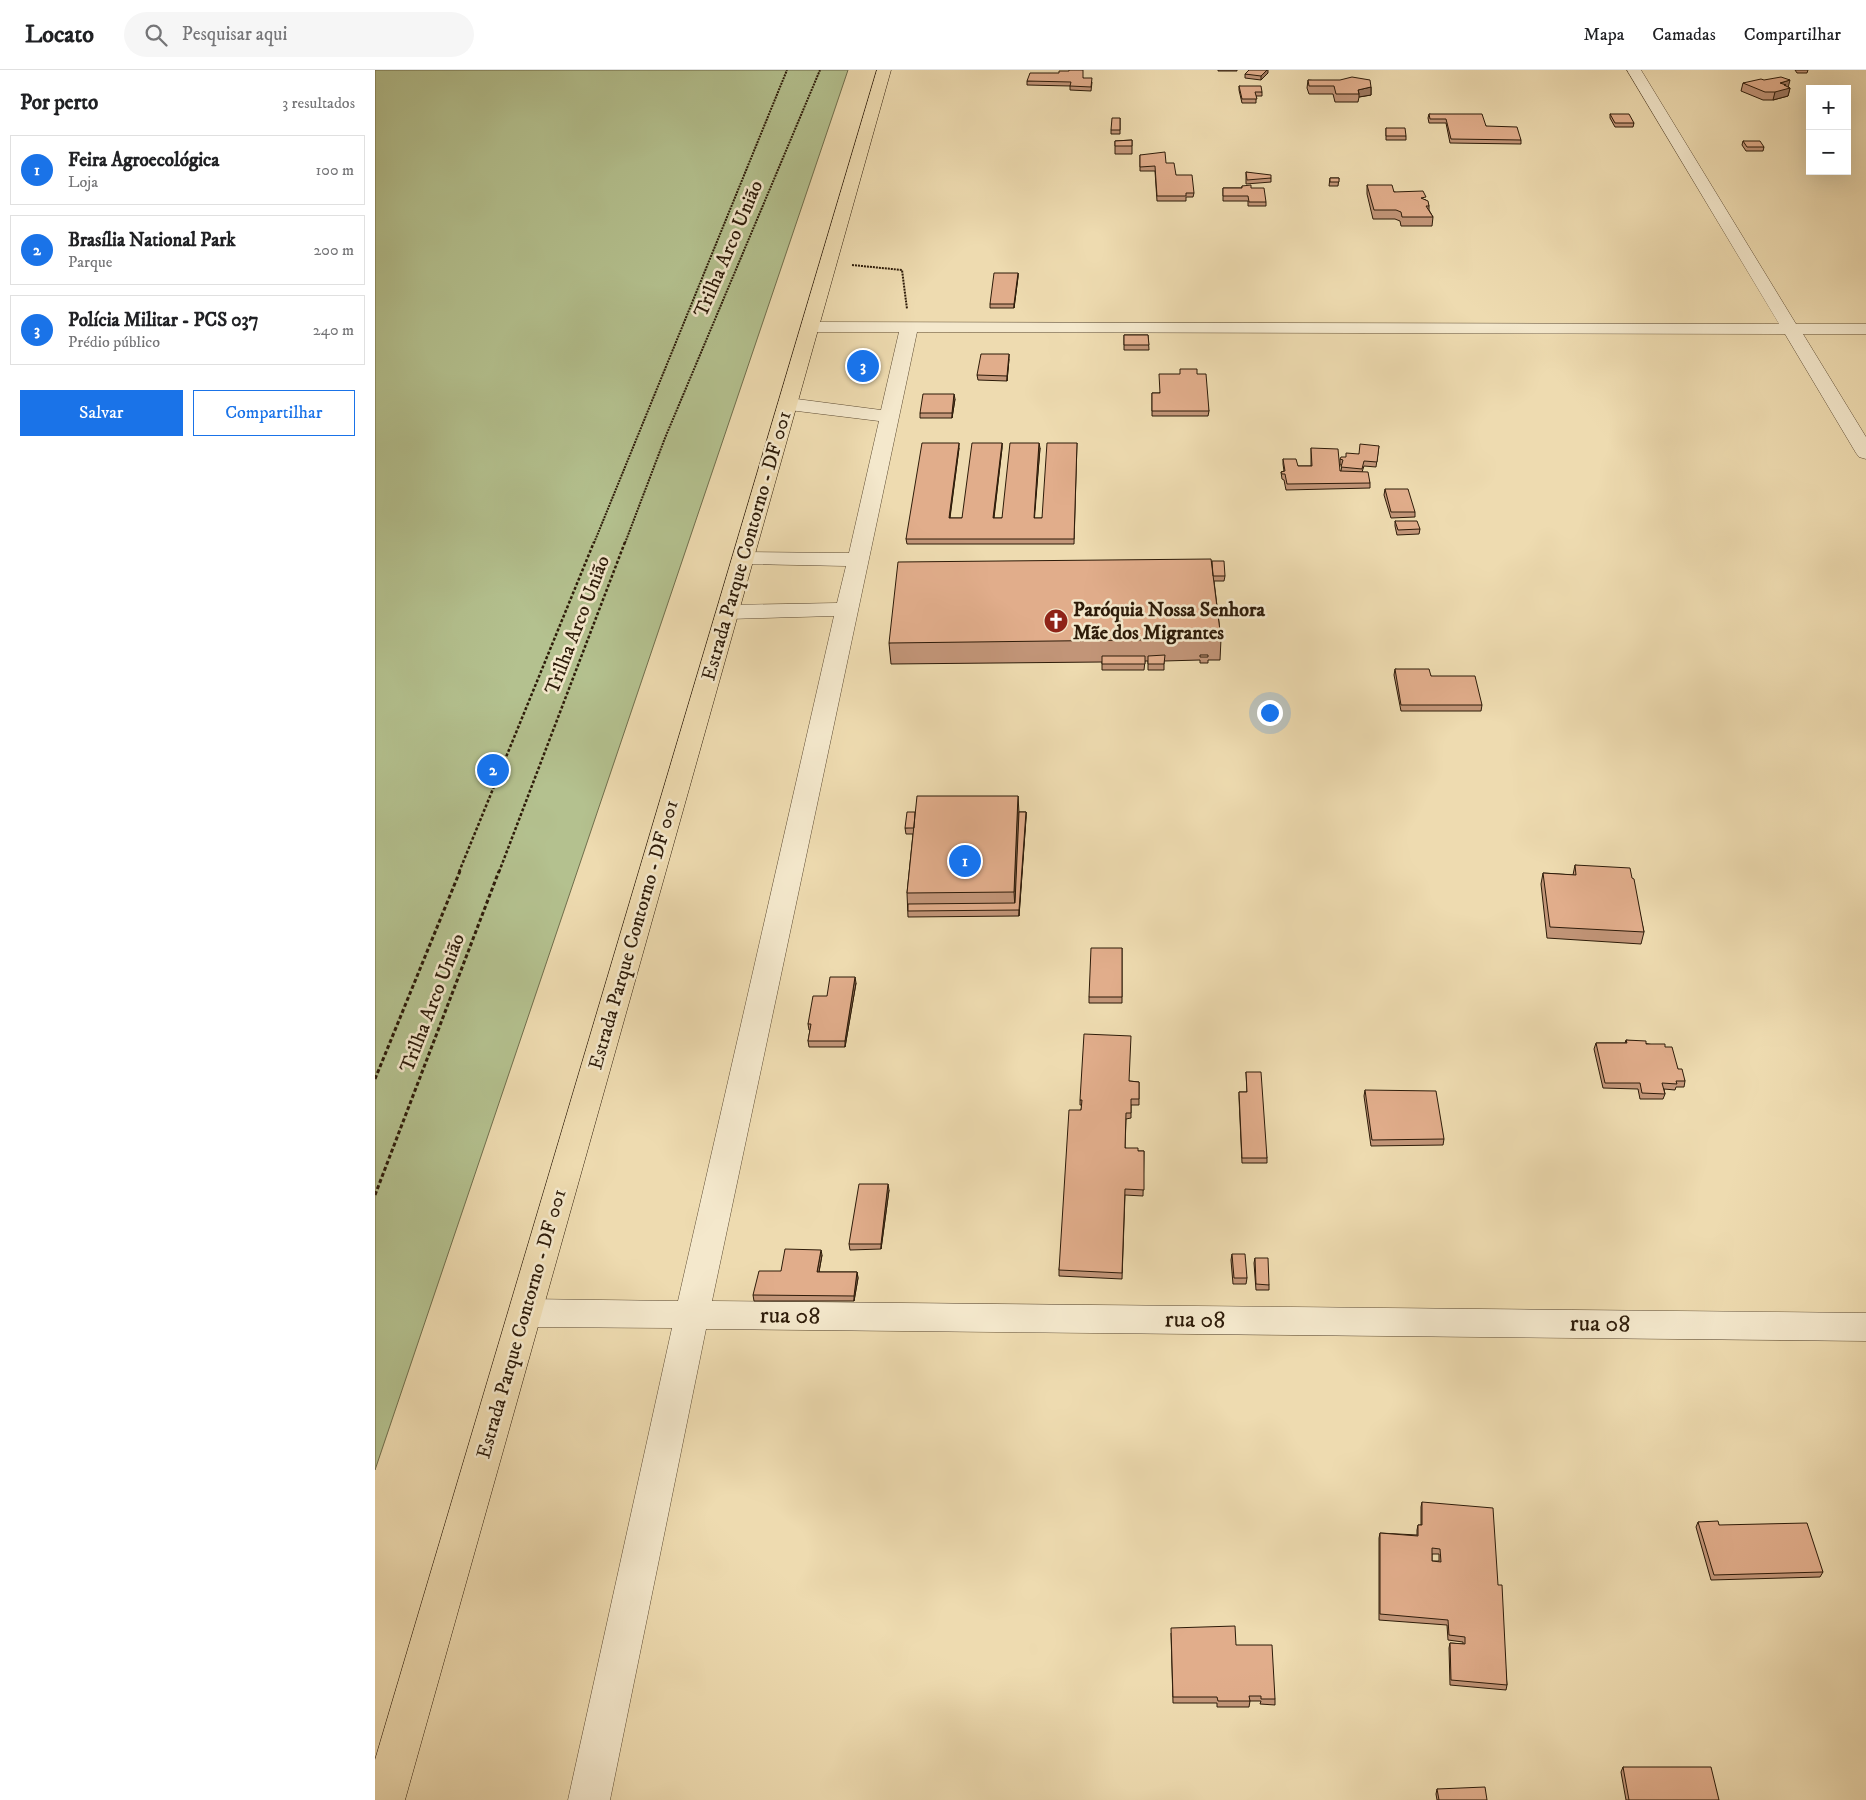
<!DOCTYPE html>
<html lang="pt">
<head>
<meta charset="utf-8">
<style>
  :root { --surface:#fff; --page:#f6f6f6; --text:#202124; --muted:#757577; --line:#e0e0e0; --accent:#1a73e8 }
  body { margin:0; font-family:"IM FELL DW Pica",serif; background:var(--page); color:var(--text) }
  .controls { position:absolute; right:15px; top:15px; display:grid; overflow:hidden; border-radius:0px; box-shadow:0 5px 20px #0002 }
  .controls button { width:45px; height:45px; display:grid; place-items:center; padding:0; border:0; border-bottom:1px solid var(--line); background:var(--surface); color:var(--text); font:25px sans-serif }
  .you { position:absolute; left:894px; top:642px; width:18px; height:18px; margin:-12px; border:4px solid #fff; border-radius:50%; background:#1a73e8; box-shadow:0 0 0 8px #1a73e833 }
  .badge { display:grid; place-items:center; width:32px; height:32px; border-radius:50%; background:var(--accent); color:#fff; font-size:16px; font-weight:700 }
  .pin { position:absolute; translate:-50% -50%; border:2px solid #fff; box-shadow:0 1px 5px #0006 }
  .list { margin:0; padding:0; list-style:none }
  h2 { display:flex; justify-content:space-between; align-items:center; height:65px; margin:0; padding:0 20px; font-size:21px }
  h2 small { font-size:16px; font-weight:400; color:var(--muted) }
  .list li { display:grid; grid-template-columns:32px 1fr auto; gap:15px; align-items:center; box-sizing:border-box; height:70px; margin:0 10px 10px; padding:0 10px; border:1px solid var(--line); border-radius:0px }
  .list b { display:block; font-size:19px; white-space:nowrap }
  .list p { margin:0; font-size:16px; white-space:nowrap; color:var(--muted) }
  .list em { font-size:16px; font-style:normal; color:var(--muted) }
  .actions { display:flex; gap:10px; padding:15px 20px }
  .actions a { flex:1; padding:11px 0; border:1px solid var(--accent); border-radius:0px; text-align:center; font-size:18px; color:var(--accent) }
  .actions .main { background:var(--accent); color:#fff }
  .icon { flex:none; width:28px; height:28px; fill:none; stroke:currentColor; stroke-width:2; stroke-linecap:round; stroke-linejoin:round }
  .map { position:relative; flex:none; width:1491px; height:1730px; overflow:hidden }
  header { display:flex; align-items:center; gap:30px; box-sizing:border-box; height:70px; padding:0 25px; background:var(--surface); border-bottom:1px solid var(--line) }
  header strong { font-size:24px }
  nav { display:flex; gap:28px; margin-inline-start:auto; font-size:18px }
  .search { width:350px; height:45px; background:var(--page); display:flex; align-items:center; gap:12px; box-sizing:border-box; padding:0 18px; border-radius:28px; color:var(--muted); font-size:19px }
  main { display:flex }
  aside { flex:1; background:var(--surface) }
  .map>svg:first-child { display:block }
  .green { fill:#b4c18f; stroke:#706e4c }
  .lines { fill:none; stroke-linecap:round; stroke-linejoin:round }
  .minor-casing { stroke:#5d4b33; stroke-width:1 }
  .major-casing { stroke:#2d1b09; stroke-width:1 }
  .path-far2 { stroke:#2d1b09; stroke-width:2; stroke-dasharray:2 1; stroke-linecap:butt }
  .path-far1 { stroke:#2d1b09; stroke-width:2.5; stroke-dasharray:3 2; stroke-linecap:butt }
  .path { stroke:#2d1b09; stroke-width:3; stroke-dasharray:4 2.5; stroke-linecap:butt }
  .minor { fill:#f4e8cc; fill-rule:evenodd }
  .major { fill:#eedbb0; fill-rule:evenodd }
  .wall { fill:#c29578; stroke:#2d1b09; fill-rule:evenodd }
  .shaded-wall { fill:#9e7961; stroke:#2d1b09 }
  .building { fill:#e1ad8b; stroke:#2d1b09; fill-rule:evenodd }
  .labels { text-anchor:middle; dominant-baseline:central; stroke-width:5; stroke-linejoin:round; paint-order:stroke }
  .street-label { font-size:20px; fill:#2d1b09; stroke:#f4e8cc }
  .poi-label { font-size:20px; font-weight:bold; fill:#2d1b09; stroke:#f4e8cc; text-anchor:start }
  .near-street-label { font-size:24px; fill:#2d1b09; stroke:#f4e8cc }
</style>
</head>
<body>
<header>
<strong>Locato</strong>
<div class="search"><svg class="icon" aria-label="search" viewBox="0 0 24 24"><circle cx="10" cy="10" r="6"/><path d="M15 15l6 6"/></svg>Pesquisar aqui</div>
<nav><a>Mapa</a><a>Camadas</a><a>Compartilhar</a></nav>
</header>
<main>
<aside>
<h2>Por perto<small>3 resultados</small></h2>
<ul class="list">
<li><span class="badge">1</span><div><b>Feira Agroecológica</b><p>Loja</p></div><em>100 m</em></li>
<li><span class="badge">2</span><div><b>Brasília National Park</b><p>Parque</p></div><em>200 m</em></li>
<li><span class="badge">3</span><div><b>Polícia Militar - PCS 037</b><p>Prédio público</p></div><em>240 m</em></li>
</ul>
<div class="actions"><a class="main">Salvar</a><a>Compartilhar</a></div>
</aside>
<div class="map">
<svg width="1491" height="1730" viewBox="0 0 1491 1730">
  <rect width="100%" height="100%" fill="#eedbb0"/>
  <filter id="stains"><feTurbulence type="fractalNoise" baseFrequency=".004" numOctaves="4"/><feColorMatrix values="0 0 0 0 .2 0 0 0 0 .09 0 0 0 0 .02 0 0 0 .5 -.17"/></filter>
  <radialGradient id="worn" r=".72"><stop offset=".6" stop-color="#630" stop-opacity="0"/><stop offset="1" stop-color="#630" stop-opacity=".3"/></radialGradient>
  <path class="green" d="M0,0H473L0,1400Z"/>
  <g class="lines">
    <defs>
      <path id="minor" d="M1252,0H1266L1421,254H1491V264H1428L1491,367V389L1484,387L1481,383L1410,264L542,262L337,1231L1491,1243V1271L331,1259L235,1730H193L297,1258L150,1257L138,1253L133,1243L138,1233L150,1229L303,1231L459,546L353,549L345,547L342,542L345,537L353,535L462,533L471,496L369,494L361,493L358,488L361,483L369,482L474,483L504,351L414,340L407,338L405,334L407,330L414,328L506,340L524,262H436L430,261L427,257L430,253L436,252L1404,254Z"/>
      <path id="major" d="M502,0H516L30,1730H0V1690Z"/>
    </defs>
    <use href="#minor" class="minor-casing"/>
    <use href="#major" class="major-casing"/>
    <path class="path-far2" d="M477,195L527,200L532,239
      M219,473L412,0
      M250,473L290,368L445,0"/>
    <path class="path-far1" d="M84,802L219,472
      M124,802L250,472"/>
    <path class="path" d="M0,1009L85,801
      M0,1125L124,801"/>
    <use href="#minor" class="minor"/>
    <use href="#major" class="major"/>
  </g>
  <path class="wall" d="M843,0H862V1H843Z
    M1420,0H1433L1432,3H1422Z
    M893,3L886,10L870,8V4Z
    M708,8L717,12L716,21L695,20V16L652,15V11Z
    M933,10L996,17V25L984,27L983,32H960L958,24H934L932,18Z
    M1368,13L1413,17L1415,18L1413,26L1398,30H1388L1366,21Z
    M864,16L887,22V26H881V33H867L864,20Z
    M1054,44L1111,56L1146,70V74L1075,73L1071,53H1054L1053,48Z
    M1235,44L1259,53L1258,57H1240L1235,48Z
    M745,48V64H736V60Z
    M1011,58L1031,66V70H1011Z
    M757,70V84H740V71Z
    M1368,71L1389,77L1388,81H1371L1367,75Z
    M765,85L791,93L801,105L819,123L818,127H811V131H782L780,101H765Z
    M871,102L896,108V112L871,114Z
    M955,108H964L963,116H954Z
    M992,115L1051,130L1054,136V140L1058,147L1057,156H1026L1025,151L1020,149H998L992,124Z
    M867,116L876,118L891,132V136H873V131H848V118H867Z
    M643,203V207L639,238H615V234Z
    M749,265H773L774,280H749Z
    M492,289L493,294L492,299L472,300V295Z
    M634,289L632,311L603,310L602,305Z
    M822,304L834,341L833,346H777V323H784Z
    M580,329L577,348H545V343Z
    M627,373V378L619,448H627L665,378L659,448H667L702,373L699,474H532L531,469L584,378L575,448H587Z
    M1004,376L1001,397L989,396L987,402L995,413V418L911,420L909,410L907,409L906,402L909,401L908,394V389L923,396H936V378L965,401H966L967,395H965V389L984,384Z
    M1010,419L1040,442V447L1016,448L1009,425Z
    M1020,451L1045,459L1044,464L1022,465L1020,456Z
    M837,491L850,506L849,511H839L846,569L845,590H833V593H825V590L789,591V600H773V591H770L769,600H727V592L516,594L514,573Z
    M1020,599L1056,606L1107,635L1106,641H1026L1019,605Z
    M644,742H651V748L644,846L533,847L532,823L538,764H531L530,758Z
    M1200,795L1257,808L1269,862L1266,874L1172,868L1166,814L1168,803L1198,805Z
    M747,878V933H714V927Z
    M481,913L470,977H434L433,971L435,960H434L433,954L452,926Z
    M1251,970L1290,977L1310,1011L1309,1017H1301L1300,1020L1289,1019L1290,1024L1288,1029H1265L1263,1019L1228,1018L1219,979L1221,973H1250Z
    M871,1002L892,1088V1093H867L864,1028V1022H872Z
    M754,1011L764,1012V1035H756V1048L751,1049L750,1078L763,1081H769L768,1126L750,1125L747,1209L684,1206V1200L706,1040L707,1035H705V1030Z
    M990,1020L1069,1069L1068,1075L996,1076L989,1026Z
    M514,1120L506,1179L475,1180L474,1174Z
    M857,1184L872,1208L871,1214H858L856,1190Z
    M447,1185L444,1202H482L483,1208L479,1231H379L378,1225L406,1201Z
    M880,1188L894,1215V1220H881L879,1193Z
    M1047,1432L1123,1515L1132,1615L1131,1620L1075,1615L1074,1578L1075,1573L1088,1574V1572L1073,1570L1072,1555L1004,1550V1468L1005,1463L1042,1465V1460L1043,1455H1046V1437ZM1057,1484H1064V1491H1057Z
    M1323,1452L1344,1455L1448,1502L1445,1507L1336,1510L1321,1457Z
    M796,1563L861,1575L900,1629V1635L885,1634L886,1631H875L874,1637H842V1633H798Z
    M1248,1697L1344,1730H1251L1246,1702Z
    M1062,1719L1112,1730H1062L1061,1724Z"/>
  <path class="shaded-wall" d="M892,0H893V3L886,10V6Z
    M1415,10L1413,18H1415L1413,26L1398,30L1400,22L1405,13Z
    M996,17V25L984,27V24L983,20Z
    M643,203V207L639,238V234Z
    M634,284V289L632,311V306Z
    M579,324L580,329L577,348V343Z
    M584,373V378L574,453V448Z
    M627,373V378L618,454V448Z
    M664,373L665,378L659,454V448Z
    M643,726L644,743L640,839L639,822Z
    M651,742V748L644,846V840Z
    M480,907L481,913L470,977V971Z
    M513,1114L514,1120L506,1179V1174Z
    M446,1180L447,1185L443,1207L442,1202Z
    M482,1202L483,1208L479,1231V1226Z"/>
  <path class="building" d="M694,0H708V8H717L716,17L695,16L696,12L652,11L655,3H684V1H694Z
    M874,0H892L886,6L870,4Z
    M977,7L995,10L996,17L983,20L984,24H961L959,16H934L933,10H965Z
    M1406,7L1415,10L1405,13L1411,15H1409L1415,18L1400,22H1390L1368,13L1386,9L1389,10Z
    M864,16H886L887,22H880L882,29H867Z
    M1054,44H1107L1111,56L1142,57L1146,70L1076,69L1071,49H1055Z
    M1235,44H1254L1259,53H1240Z
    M737,48H745V60H736Z
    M1011,58H1030L1031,66H1011Z
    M757,70V76H740V71Z
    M1368,71H1385L1389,77H1372Z
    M790,82L791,93H799L801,105H817L819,123H811V126H782L780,96L765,97V85Z
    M871,102L896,105V108L872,110Z
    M955,108H964V112H955Z
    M876,115V118H889L891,132H874L873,126H848V118H867V116Z
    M992,115H1017L1019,122L1048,121L1051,127L1046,128L1053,131L1054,136H1051L1058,147H1027L1026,142L1021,140H999Z
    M619,203H643L639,234H615Z
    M749,265H773L774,275H749Z
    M606,284H634L632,306L602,305Z
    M474,288L492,289L491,295H472Z
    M805,299H822V304H831L834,341H777V323H785L784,304H805Z
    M548,324H579L577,343H545Z
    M547,373H584L574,448H587L597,373H627L618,448H627L635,373H664L659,448H667L672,373H702L699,469H531Z
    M985,374L1004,376L1002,392L989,391L987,399L966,397L968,390L965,389L966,387H971V383L984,384Z
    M936,378L963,379L965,401L993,402L995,413L912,414L910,404H907L906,402L910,401L908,389H921L923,396H937Z
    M1010,419H1033L1040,442H1016Z
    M1020,451H1042L1045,459L1023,460Z
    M836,489L846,569L514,573L523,492Z
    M837,491H849L850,506H838Z
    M790,585L789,594H773V586Z
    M825,585H833V587H825Z
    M727,586H770V594H727Z
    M1020,599H1054L1056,606H1100L1107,635H1026Z
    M542,726H643L639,822L532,823Z
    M532,742H540L539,758H530Z
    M644,742H651L644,840L533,841V834L640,833Z
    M1200,795L1255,798L1257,808L1259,809L1269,862L1175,857L1168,803L1201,805Z
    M716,878H747V927H714Z
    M455,907H480L470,971H433L436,954H433L438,926H452Z
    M709,964L756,966L754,1011L764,1012V1029H756V1043H751L750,1078H763V1081H769V1120L750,1119L747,1203L684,1200L694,1040H706L707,1030H705Z
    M1251,970L1271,971V974H1290V977H1297L1303,999H1307L1310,1011H1301L1302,1014L1287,1013L1290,1024L1267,1023L1265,1013H1230L1221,973H1252Z
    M871,1002H886L892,1088H867L864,1022H872Z
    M990,1020L1061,1021L1069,1069L997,1070Z
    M484,1114H513L506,1174H474Z
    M410,1179L446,1180L442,1202H482L479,1226L378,1225L384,1201H406Z
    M857,1184H870L872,1208H859Z
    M880,1188H893L894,1215L881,1214Z
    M1047,1432L1118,1438L1123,1515H1127L1132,1615L1076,1610L1075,1573L1090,1574V1567L1074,1565L1073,1550L1005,1544V1463L1043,1466V1455H1047ZM1057,1478L1065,1479L1066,1492L1057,1491Z
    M1343,1451L1344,1455L1432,1453L1448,1502L1339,1505L1323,1452Z
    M860,1556L861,1575H897L900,1629H886V1626H874L875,1631H843L842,1627H798L796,1558Z
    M1248,1697H1336L1344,1730H1254Z
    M1110,1717L1112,1730H1064L1062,1719Z"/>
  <defs>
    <symbol id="church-disc" viewBox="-11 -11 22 22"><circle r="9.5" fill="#8f2418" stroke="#f4e8cc"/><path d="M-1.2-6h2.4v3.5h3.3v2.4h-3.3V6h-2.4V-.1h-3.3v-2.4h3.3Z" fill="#fff"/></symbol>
  </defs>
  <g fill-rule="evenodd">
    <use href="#church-disc" x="667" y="537" width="28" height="28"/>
  </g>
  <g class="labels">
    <g class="street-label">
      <text transform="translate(354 179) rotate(-67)">Trilha Arco União</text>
      <text transform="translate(372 476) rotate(-74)">Estrada Parque Contorno - DF 001</text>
      <text transform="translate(203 555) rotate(-69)">Trilha Arco União</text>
      <text transform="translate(259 865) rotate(-74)">Estrada Parque Contorno - DF 001</text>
      <text transform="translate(58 933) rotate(-69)">Trilha Arco União</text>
      <text transform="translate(147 1254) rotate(-74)">Estrada Parque Contorno - DF 001</text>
    </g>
    <g class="poi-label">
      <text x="698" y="540">Paróquia Nossa Senhora<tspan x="698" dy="23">Mãe dos Migrantes</tspan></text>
    </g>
    <g class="near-street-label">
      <text transform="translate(415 1246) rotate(1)">rua 08</text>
      <text transform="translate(820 1250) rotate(1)">rua 08</text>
      <text transform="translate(1225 1254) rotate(1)">rua 08</text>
    </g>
  </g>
  <rect width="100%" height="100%" filter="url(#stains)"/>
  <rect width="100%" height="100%" fill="url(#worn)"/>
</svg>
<div class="controls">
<button>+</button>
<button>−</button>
</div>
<div class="you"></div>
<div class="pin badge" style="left:590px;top:791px">1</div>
<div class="pin badge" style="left:118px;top:700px">2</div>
<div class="pin badge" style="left:488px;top:296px">3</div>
</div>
</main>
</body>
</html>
